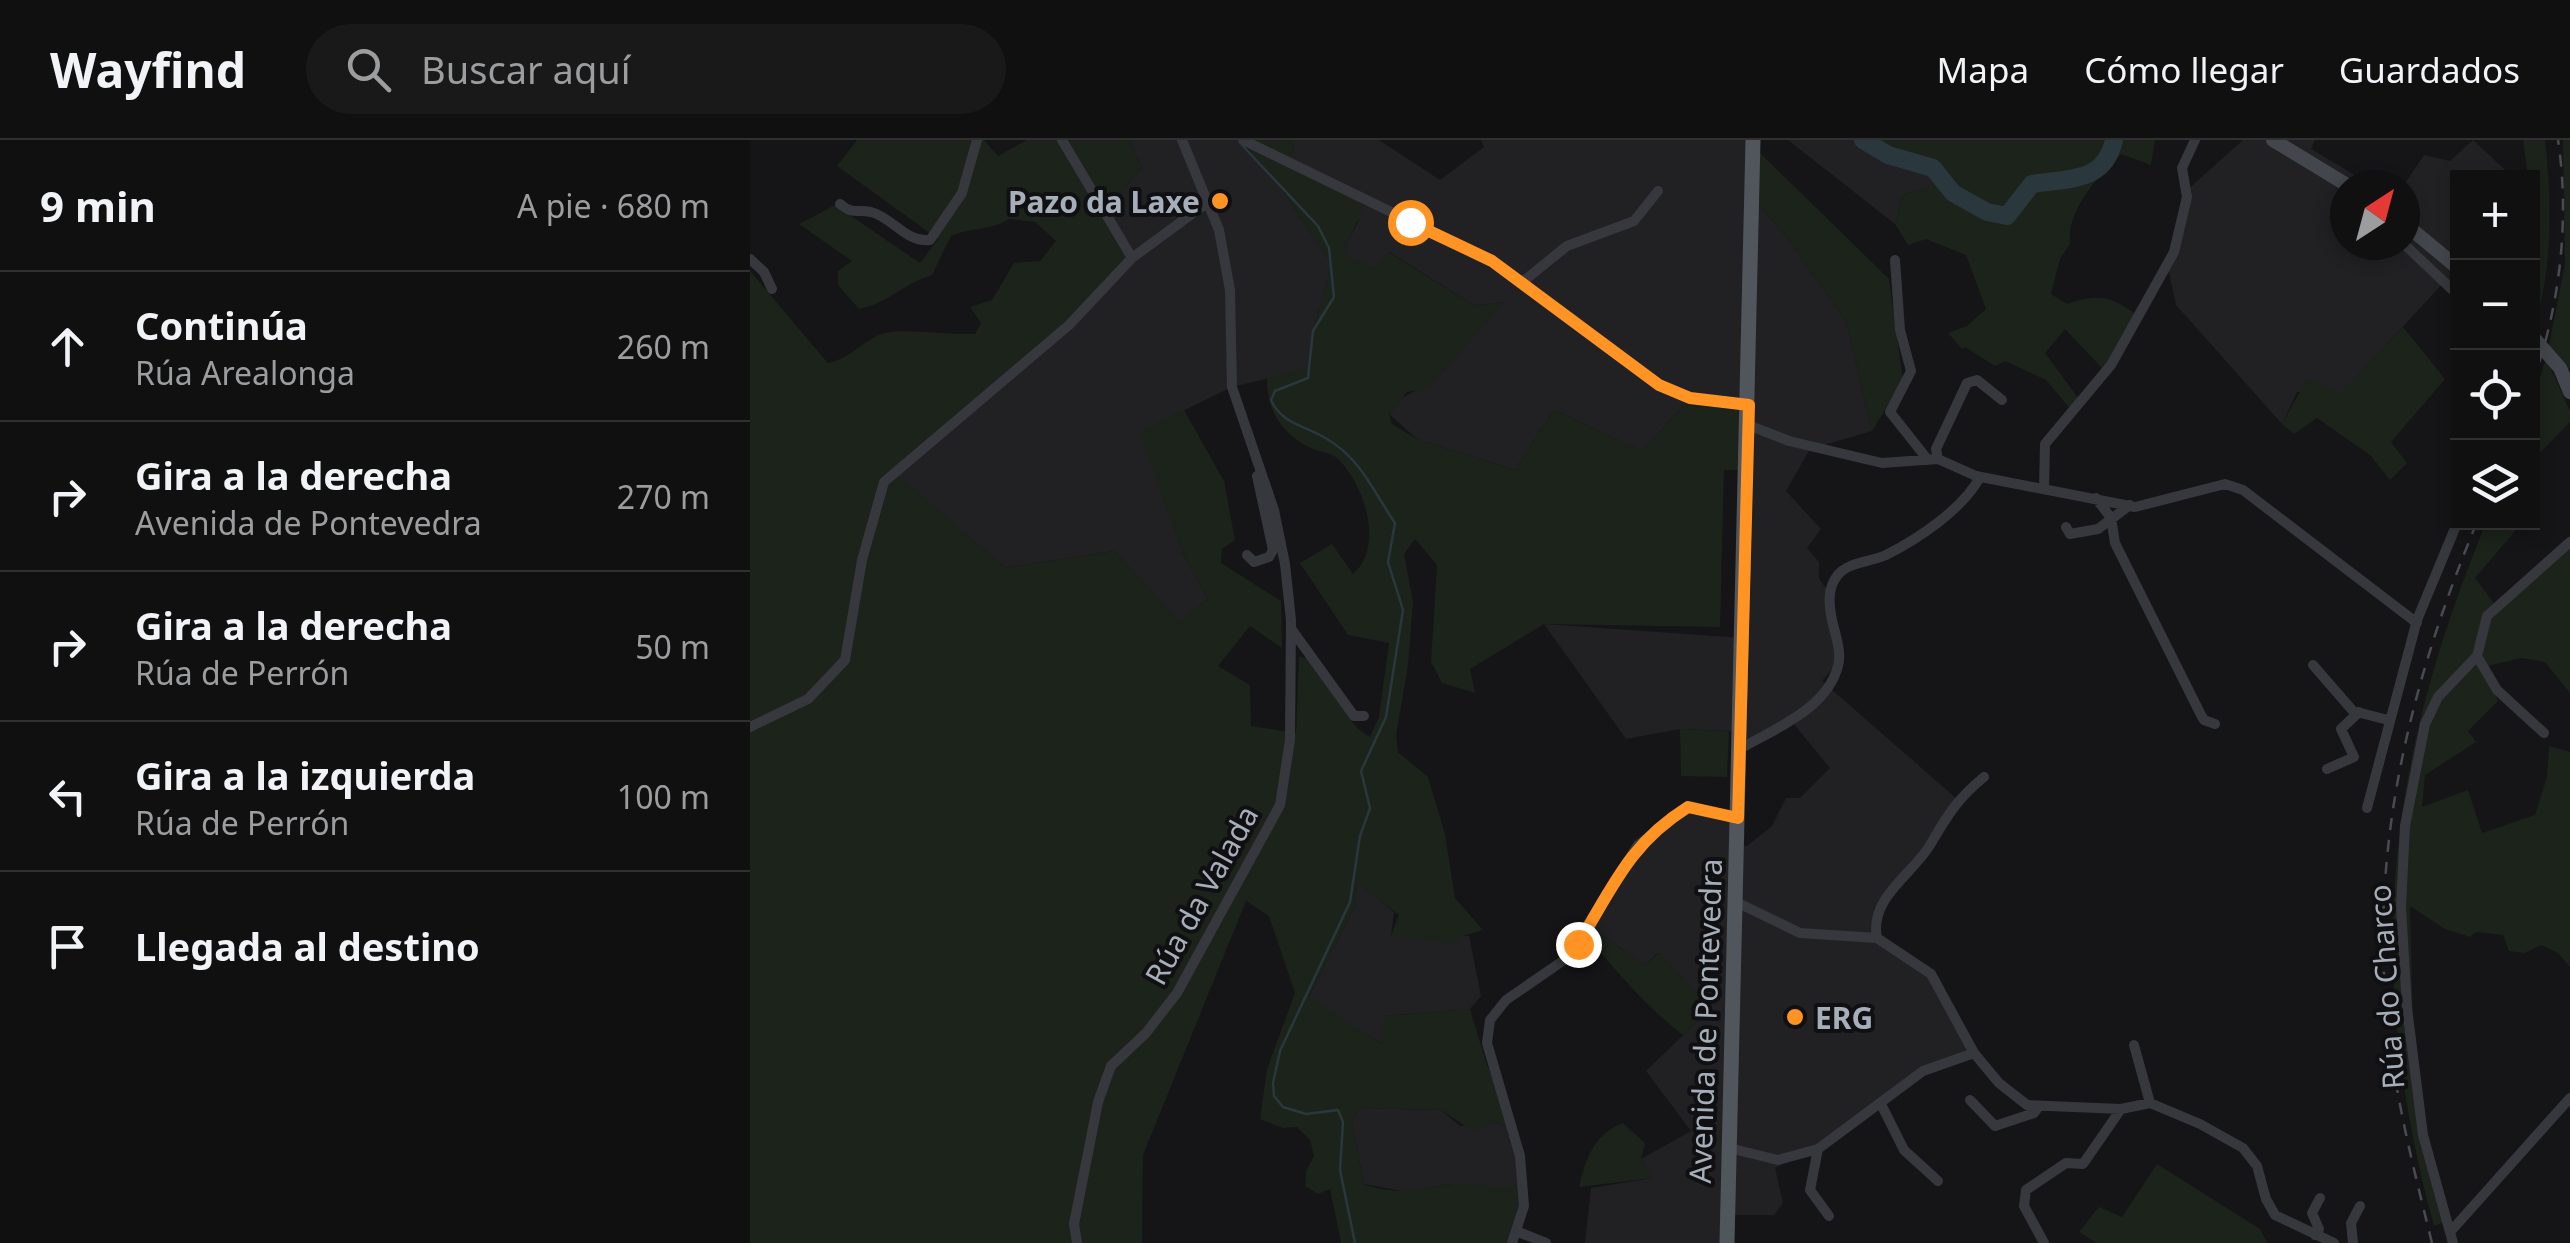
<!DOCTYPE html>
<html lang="es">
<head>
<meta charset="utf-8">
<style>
  :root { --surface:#101011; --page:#19191a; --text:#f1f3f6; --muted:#9c9d9f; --line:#303031 }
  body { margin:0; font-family:"Noto Sans",sans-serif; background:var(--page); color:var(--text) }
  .controls { position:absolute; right:30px; top:30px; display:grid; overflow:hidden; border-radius:0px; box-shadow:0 5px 15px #0003 }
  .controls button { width:90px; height:90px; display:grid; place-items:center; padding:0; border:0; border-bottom:2px solid var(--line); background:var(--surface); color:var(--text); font:50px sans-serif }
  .compass { position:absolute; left:1580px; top:30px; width:90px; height:90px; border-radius:50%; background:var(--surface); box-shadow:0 5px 15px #0003; rotate:36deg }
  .stop { position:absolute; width:30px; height:30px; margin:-22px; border:8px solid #ff9425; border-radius:50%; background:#fff }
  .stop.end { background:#ff9425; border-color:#fff; box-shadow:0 2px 10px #0008 }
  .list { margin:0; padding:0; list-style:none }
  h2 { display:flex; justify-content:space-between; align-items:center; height:130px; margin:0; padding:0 40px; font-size:42px }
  h2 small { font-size:32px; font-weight:400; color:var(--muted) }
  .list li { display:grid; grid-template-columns:65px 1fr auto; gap:30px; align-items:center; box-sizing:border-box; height:150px; padding:0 40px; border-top:2px solid var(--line) }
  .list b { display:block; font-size:38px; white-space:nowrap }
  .list p { margin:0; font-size:32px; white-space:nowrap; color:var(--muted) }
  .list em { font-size:32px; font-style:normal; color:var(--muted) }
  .icon { flex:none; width:55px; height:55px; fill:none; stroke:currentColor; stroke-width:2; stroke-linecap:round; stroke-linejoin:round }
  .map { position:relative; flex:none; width:1820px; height:1103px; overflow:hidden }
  header { display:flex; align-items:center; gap:60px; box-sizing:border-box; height:140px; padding:0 50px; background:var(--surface); border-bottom:2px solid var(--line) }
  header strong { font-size:48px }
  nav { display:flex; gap:55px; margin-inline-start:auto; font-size:35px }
  .search { width:700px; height:90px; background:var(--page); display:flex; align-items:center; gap:25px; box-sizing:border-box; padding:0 35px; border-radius:55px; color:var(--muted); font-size:38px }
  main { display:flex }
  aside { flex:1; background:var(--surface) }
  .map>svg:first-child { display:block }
  .built { fill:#212124 }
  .green { fill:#1b231b }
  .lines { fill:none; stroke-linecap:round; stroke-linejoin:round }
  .stream { stroke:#2a373c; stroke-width:2.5 }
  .river { stroke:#2a373c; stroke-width:18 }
  .street { stroke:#36383d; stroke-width:10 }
  .secondary { stroke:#43474d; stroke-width:14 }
  .primary { stroke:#51555c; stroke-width:15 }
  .rail { stroke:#484c52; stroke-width:2.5; stroke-dasharray:12 10; stroke-linecap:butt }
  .route { stroke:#ff9425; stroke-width:12 }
  .poi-dot { fill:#ff9425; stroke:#101012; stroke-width:4 }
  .labels { text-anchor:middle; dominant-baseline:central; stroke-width:8; stroke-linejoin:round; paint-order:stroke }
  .poi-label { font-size:30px; font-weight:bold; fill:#a6aeb9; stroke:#101012; text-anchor:end }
  .street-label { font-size:30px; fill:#a6aeb9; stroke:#101012 }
</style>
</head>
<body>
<header>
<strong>Wayfind</strong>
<div class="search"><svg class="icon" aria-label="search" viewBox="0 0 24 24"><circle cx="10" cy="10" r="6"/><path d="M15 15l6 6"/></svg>Buscar aquí</div>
<nav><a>Mapa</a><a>Cómo llegar</a><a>Guardados</a></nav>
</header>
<main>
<aside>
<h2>9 min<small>A pie · 680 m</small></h2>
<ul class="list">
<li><svg class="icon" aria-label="ahead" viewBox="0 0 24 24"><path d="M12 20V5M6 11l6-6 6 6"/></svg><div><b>Continúa</b><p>Rúa Arealonga</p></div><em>260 m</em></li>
<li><svg class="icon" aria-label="right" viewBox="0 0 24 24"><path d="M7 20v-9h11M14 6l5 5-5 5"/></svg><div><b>Gira a la derecha</b><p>Avenida de Pontevedra</p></div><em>270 m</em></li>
<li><svg class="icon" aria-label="right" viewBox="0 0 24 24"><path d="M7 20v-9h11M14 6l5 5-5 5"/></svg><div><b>Gira a la derecha</b><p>Rúa de Perrón</p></div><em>50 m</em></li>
<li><svg class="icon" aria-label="left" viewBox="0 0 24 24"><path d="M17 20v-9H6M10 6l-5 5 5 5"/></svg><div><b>Gira a la izquierda</b><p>Rúa de Perrón</p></div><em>100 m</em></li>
<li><svg class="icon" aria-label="arrive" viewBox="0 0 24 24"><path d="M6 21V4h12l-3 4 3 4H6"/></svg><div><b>Llegada al destino</b></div></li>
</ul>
</aside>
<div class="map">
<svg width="1820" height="1103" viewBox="0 0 1820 1103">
  <rect width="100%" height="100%" fill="#151517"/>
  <path class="built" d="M379,0H489L529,45L582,124L563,191L561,228L482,247L390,292L435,418L458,459L430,482L364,411L255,428L144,333L392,27Z
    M540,0H629L690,40L734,7L731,0H1003L1001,56L1040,101L1096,181L1122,291L1060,309L1036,351L1071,389L1057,408L1069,422V439L1079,452L1089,521L1072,541L1207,659L1129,768L1127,798L1190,844L1224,913L1173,931L1087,999L1025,1028L1033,1063L1024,1075H978L977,1103H835L841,1048L902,1038L891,1019L941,991L896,931L961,868L908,813L895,825L839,786L888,705L938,667L988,678L987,705L997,706L1022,686L1036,658H1050L1080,628L1039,578L997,601L979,591L930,589L876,599L794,484L993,498L1002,272L934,265L892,311L804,270L765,330L667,299L639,274L652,258L685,240L753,162L725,166L639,112L625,129L592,113L609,80L537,22L545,8Z
    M1038,0H1113L1138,15L1183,28L1189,35L1181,46L1153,55L1145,84Z
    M1493,0H1565L1561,9L1622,45H1595V105H1655L1654,45L1674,15L1700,21L1723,0L1763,37L1708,38L1707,156L1694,142L1591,254L1547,252L1532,284L1426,165L1417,123L1436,51Z
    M607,742L644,772L641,796H719L731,856L720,869L635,876L633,904L556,862L605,766Z
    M609,968L691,970L710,986L746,982L765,991L772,1042L756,1050L702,1044L657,1052L614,1044L602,983Z"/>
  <path class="green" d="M107,0H234L248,16L277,0H379L392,27L357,71L382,118L318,185L145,333L255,428L364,411L430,481L458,459L435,418L389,292L434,270L474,341L485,400L472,409L471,423L531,461L532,508L500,486L468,526L500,545L501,586L546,593L549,516L557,519L607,588L620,597L629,577L639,503L598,495L550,423L582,404L603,434C635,406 614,344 588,319C582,313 574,313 566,310C534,297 516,272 517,238L561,227L563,191L582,124L529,45L490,0H540L545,8L538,21L616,62L593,113L625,129L638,112L725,166L754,162L678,248L657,252L639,274L642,284L667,299L765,330L804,270L892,311L934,265L999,271L997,330H974L970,487L794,484L720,529L725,553L692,543L681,522L687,425L665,399L654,414L663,462L658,526L646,595L648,612L678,637L695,694L705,758L733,790L706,798L707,804L641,796L649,775L607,743L605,766L559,856L632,904L634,876L720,869L736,922L765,991L746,982L723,991L691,970L609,968L602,983L614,1044C645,1056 671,1049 702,1044C729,1041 746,1054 772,1042L774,1066L762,1103H591L580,1049L568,1054L555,1046L556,1031L564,1016L560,1000L547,987L533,988L510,979L517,929L545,853L519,776L496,761L393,1015L392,1103H0V131L78,223C102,218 112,200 135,193C152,188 201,195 225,194L231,183L220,167L242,160L264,123L290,121L306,101L285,82L259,79C241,91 221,87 201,96L182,135C155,143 136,164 109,169L88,145V131L102,121L49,84L85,65L170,123L188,99L87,26Z
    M1114,0H1405L1401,25L1371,14C1348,36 1316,71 1320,104L1310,119L1301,154L1317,164C1348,153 1362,156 1388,176L1356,232L1315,189L1295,213L1329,259L1322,271L1296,240L1255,221L1245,226L1215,207L1212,209L1198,193L1217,186L1236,169L1216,115L1176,99L1158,105L1145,84L1153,55L1180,46L1189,35Z
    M1773,0H1795C1802,61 1803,133 1783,191L1782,38L1778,37Z
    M1813,0H1820V228L1814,238L1798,210L1815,124Z
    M1003,6L1139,139L1153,241L1122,291L1096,181L1040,101L1001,56Z
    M1653,187L1695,239L1641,302L1657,323L1640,340L1620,315L1567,278L1544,294L1532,284L1557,239L1591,253Z
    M1796,218L1820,271V282L1783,320V260Z
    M1736,383H1772L1725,438L1746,466L1820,402V553L1795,522L1772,518L1733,527L1748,561L1718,591L1726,602L1675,635L1672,667L1718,650L1732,693L1785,675L1797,637L1799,606L1820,612V827L1808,813L1791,805L1774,813L1759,811L1753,795L1726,792L1720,797L1695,789L1660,766L1664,928L1673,995L1697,1081L1684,1086C1614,829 1635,628 1736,383Z
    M930,589L979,591L977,637L931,636Z
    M839,786L895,825L909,813L961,868L933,895C895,866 865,830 835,793Z
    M873,983L895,1003L891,1019L903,1038L829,1047C835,1019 845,993 873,983Z
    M1407,1024L1510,1089L1517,1103H1347L1329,1092L1349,1067L1372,1077Z"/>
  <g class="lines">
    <path class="stream" d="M492,5L568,86L579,108L584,157L563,191L558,238L525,251L521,260C531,284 557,286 577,299C611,319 623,351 645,383L638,422L653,470L636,577L611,631L620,668L610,696L600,762L530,911L523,943L524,956L533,967L556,974L588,970L593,982L590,1030L605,1103"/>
    <path class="river" d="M1113,0L1138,15L1183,28L1203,53L1237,72L1257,76L1282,44C1318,38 1355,43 1364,0"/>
    <path class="street" d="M312,0L382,118
      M493,0L742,121L909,245L940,258L999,265
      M90,64C103,75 107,69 121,72C142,77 156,103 180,100L212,53L227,0
      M1655,105L1708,155
      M0,119L14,132L22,149
      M1145,120L1150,190L1161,231L1140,272L1178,320
      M771,143L817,106L884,81L908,51
      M998,285L1039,301L1132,323L1188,319L1226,336L1385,367L1475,344L1493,350L1667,483
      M1188,319L1186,309L1217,243L1227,240L1252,260
      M1294,349L1295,304L1361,225L1424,112L1437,57L1432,28L1445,0
      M1346,358L1361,378L1365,403L1450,573L1454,580L1465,584
      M1316,387L1320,394L1348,389L1380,365
      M497,415L504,422L519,417L523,410L507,336
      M542,490L604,576H614
      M1727,516L1747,550L1794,593
      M1563,525L1603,571L1638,580
      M0,587L58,559L95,520L112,420L134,342L319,185L382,118L458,62
      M990,609C1024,589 1077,569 1088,526C1092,512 1085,494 1082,480C1079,465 1077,449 1087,436C1097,422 1121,422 1136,415C1168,399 1213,369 1230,337
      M1577,629L1604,617L1591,589L1609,572
      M1617,668L1667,480L1708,381
      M986,762L1050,793L1127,798L1181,834L1224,913L1249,943L1277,965L1371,969L1400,963L1450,984L1493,1008L1507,1026L1516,1059L1525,1075L1584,1103
      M1127,798C1119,758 1162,735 1180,705C1198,675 1206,660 1234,637
      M1384,905L1400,963
      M1220,960L1245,986L1284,973L1289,966
      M1131,964L1154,1010L1188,1041
      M979,1008L1028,1020L1068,1009L1173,931L1224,913
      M1068,1009L1060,1050L1079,1076
      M766,1091L796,1103
      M1701,1091L1820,958
      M1565,1095L1569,1089L1562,1073L1570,1058
      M327,1103L324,1084L348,962L361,926L396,893L427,853L530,665L540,600L541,480L535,424L524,370L482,247L480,150L469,90L432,0
      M762,1103L774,1066L770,1016L737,903L740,880L756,860L817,818L888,705L938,667L988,678
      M1294,1103L1274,1066L1276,1050L1316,1023L1333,1024L1371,969
      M1603,1103L1601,1083L1610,1066
      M1703,1103L1673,995L1657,868L1651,767L1655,686L1675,584L1688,557L1727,516L1737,476L1820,402"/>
    <path class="secondary" d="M1523,0L1597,45
      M1655,84L1708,128
      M1782,196L1810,228L1820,252"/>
    <path class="primary" d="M977,1103L1003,0"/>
    <path class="rail" d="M1782,243C1810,168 1820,79 1808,0
      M1682,1103C1665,1034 1647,965 1639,894C1617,716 1659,546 1727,382"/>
  </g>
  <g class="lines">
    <path class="route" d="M660,82L742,121L909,245L940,258L999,265L988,678L938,667C879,704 863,747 828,804"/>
  </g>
  <g class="poi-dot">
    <circle cx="470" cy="61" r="10"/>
    <circle cx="1045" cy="877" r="10"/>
  </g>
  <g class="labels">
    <g class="poi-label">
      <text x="450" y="61">Pazo da Laxe</text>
      <text x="1065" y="877" text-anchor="start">ERG</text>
    </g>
    <g class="street-label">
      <text transform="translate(451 755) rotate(-61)">Rúa da Valada</text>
      <text transform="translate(1636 847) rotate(-94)">Rúa do Charco</text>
      <text transform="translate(955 881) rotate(-88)">Avenida de Pontevedra</text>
    </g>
  </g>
</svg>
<div class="controls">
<button>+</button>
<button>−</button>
<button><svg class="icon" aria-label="locate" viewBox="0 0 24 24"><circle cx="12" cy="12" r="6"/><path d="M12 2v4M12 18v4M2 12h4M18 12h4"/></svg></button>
<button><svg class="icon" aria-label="layers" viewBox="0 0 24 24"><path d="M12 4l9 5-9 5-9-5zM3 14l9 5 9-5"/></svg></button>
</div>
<svg class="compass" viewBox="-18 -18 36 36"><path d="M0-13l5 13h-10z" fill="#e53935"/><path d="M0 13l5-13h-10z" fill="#9c9d9f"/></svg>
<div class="stop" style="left:660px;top:82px"></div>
<div class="stop end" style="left:828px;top:804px"></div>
</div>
</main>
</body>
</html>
